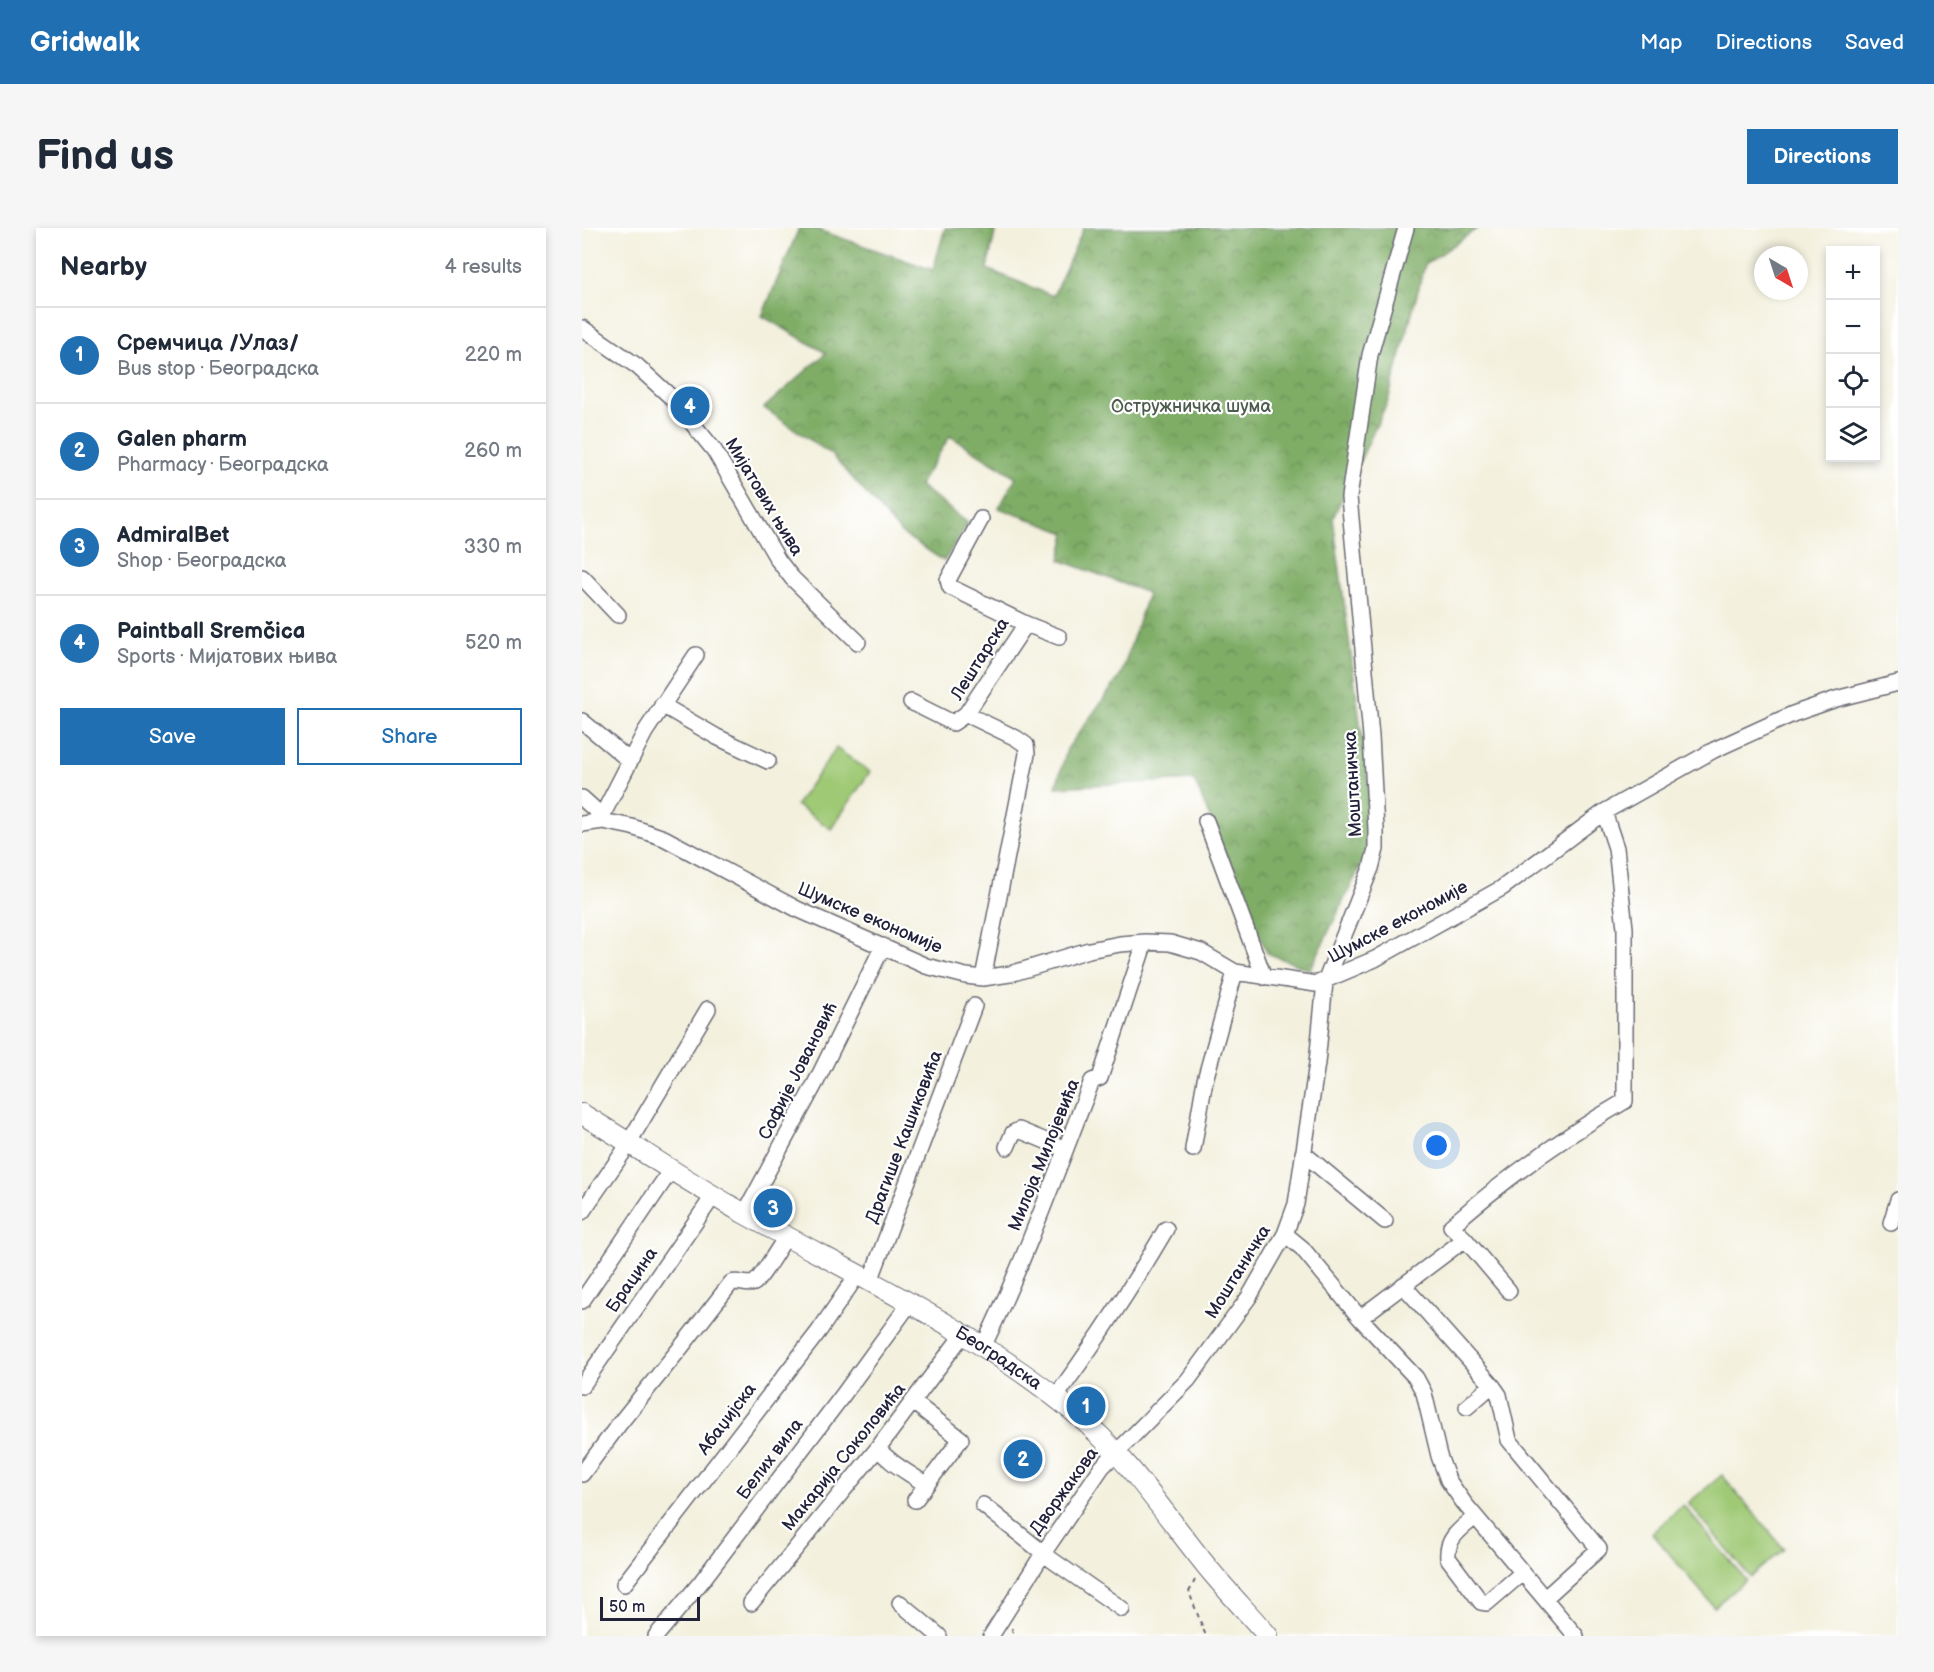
<!DOCTYPE html>
<html lang="en">
<head>
<meta charset="utf-8">
<style>
  :root { --surface:#fff; --page:#f6f6f7; --text:#1f2937; --muted:#747a83; --line:#e0e1e3; --accent:#1f6fb2 }
  body { margin:0; font-family:"Balsamiq Sans",sans-serif; background:var(--page); color:var(--text) }
  .controls { position:absolute; right:18px; top:18px; display:grid; overflow:hidden; border-radius:0px; box-shadow:0 3px 9px #0003 }
  .controls button { width:54px; height:54px; display:grid; place-items:center; padding:0; border:0; border-bottom:2px solid var(--line); background:var(--surface); color:var(--text); font:30px sans-serif }
  .compass { position:absolute; left:1172px; top:18px; width:54px; height:54px; border-radius:50%; background:var(--surface); box-shadow:0 3px 9px #0003; rotate:141deg }
  .scale { position:absolute; left:18px; bottom:15px; width:100px; box-sizing:border-box; padding-left:6px; border:3px solid #22223b; border-top:0; font-size:16px; line-height:21px; white-space:nowrap; color:#22223b; -webkit-text-stroke:4px #fff; paint-order:stroke }
  .you { position:absolute; left:855px; top:918px; width:21px; height:21px; margin:-15px; border:4px solid #fff; border-radius:50%; background:#1a73e8; box-shadow:0 0 0 9px #1a73e833 }
  .badge { display:grid; place-items:center; width:39px; height:39px; border-radius:50%; background:var(--accent); color:#fff; font-size:20px; font-weight:700 }
  .pin { position:absolute; translate:-50% -50%; border:3px solid #fff; box-shadow:0 2px 6px #0006 }
  .list { margin:0; padding:0; list-style:none }
  h2 { display:flex; justify-content:space-between; align-items:center; height:78px; margin:0; padding:0 24px; font-size:26px }
  h2 small { font-size:20px; font-weight:400; color:var(--muted) }
  .list li { display:grid; grid-template-columns:39px 1fr auto; gap:18px; align-items:center; box-sizing:border-box; height:96px; padding:0 24px; border-top:2px solid var(--line) }
  .list b { display:block; font-size:22px; white-space:nowrap }
  .list p { margin:0; font-size:20px; white-space:nowrap; color:var(--muted) }
  .list em { font-size:20px; font-style:normal; color:var(--muted) }
  .actions { display:flex; gap:12px; padding:18px 24px }
  .actions a { flex:1; padding:14px 0; border:2px solid var(--accent); border-radius:0px; text-align:center; font-size:21px; color:var(--accent) }
  .actions .main { background:var(--accent); color:#fff }
  .icon { flex:none; width:33px; height:33px; fill:none; stroke:currentColor; stroke-width:2; stroke-linecap:round; stroke-linejoin:round }
  .map { position:relative; flex:none; width:1316px; height:1408px; overflow:hidden; border-radius:0px }
  header { display:flex; align-items:center; gap:36px; box-sizing:border-box; height:84px; padding:0 30px; background:var(--accent); color:#fff }
  header strong { font-size:28px }
  nav { display:flex; gap:33px; margin-inline-start:auto; font-size:21px }
  .intro { display:flex; align-items:center; justify-content:space-between; box-sizing:border-box; height:144px; padding:0 36px }
  h1 { margin:0; font-size:42px }
  .button { padding:15px 27px; border-radius:0px; background:var(--accent); color:#fff; font-size:21px; font-weight:700 }
  main { display:flex; gap:36px; padding:0 36px }
  aside { flex:1; background:var(--surface); border-radius:0px; box-shadow:0 3px 9px #0003 }
  .map>svg:first-child { display:block }
  .forest { fill:url(#forest-crowns); stroke:#506850; stroke-width:1.5 }
  .pitch { fill:#9fc975; stroke:#607658; stroke-width:1.5 }
  .lines { fill:none; stroke-linecap:round; stroke-linejoin:round }
  .minor-casing { stroke:#6b6a74; stroke-width:18 }
  .major-casing { stroke:#6b6a74; stroke-width:22 }
  .path { stroke:#6b6a74; stroke-width:2; stroke-dasharray:4.5 4.5; stroke-linecap:butt }
  .minor { stroke:#fff; stroke-width:15 }
  .major { stroke:#fff; stroke-width:20 }
  .labels { text-anchor:middle; dominant-baseline:central; stroke-width:4.5; stroke-linejoin:round; paint-order:stroke }
  .park-label { font-size:18px; fill:#4e5c4f; stroke:#fff }
  .street-label { font-size:18px; fill:#22223b; stroke:#fff }
</style>
</head>
<body>
<header>
<strong>Gridwalk</strong>
<nav><a>Map</a><a>Directions</a><a>Saved</a></nav>
</header>
<div class="intro"><h1>Find us</h1><a class="button">Directions</a></div>
<main>
<aside>
<h2>Nearby<small>4 results</small></h2>
<ul class="list">
<li><span class="badge">1</span><div><b>Сремчица /Улаз/</b><p>Bus stop · Београдска</p></div><em>220 m</em></li>
<li><span class="badge">2</span><div><b>Galen pharm</b><p>Pharmacy · Београдска</p></div><em>260 m</em></li>
<li><span class="badge">3</span><div><b>AdmiralBet</b><p>Shop · Београдска</p></div><em>330 m</em></li>
<li><span class="badge">4</span><div><b>Paintball Sremčica</b><p>Sports · Мијатових њива</p></div><em>520 m</em></li>
</ul>
<div class="actions"><a class="main">Save</a><a>Share</a></div>
</aside>
<div class="map">
<svg width="1316" height="1408" viewBox="0 0 1316 1408">
  <defs>
    <pattern id="forest-crowns" width="20" height="18" patternUnits="userSpaceOnUse" patternTransform="scale(1.5)"><rect width="20" height="18" fill="#7fad66"/><path d="M2 6a3 3 0 1 1 6 0M12 15a3 3 0 1 1 6 0" fill="none" stroke="#688c55"/></pattern>
  </defs>
  <rect width="100%" height="100%" fill="#fff"/>
  <filter id="ink" filterUnits="userSpaceOnUse"><feTurbulence type="fractalNoise" baseFrequency=".0167" numOctaves="2"/><feDisplacementMap in="SourceGraphic" scale="12" xChannelSelector="R" yChannelSelector="G"/><feConvolveMatrix kernelMatrix="1 2 1 2 8 2 1 2 1" color-interpolation-filters="sRGB"/></filter>
  <filter id="wash" filterUnits="userSpaceOnUse"><feTurbulence type="fractalNoise" baseFrequency=".008" numOctaves="4" result="noise"/><feDisplacementMap in="SourceGraphic" scale="24" xChannelSelector="R" yChannelSelector="G"/><feGaussianBlur stdDeviation="1.35" result="paint"/><feColorMatrix in="noise" values="0 0 0 0 0 0 0 0 0 0 0 0 0 0 0 0 0 1.4 0 .05"/><feComposite in="paint" operator="in"/></filter>
  <g filter="url(#wash)">
    <rect width="100%" height="100%" fill="#f3f0dd"/>
    <path class="forest" d="M217,0H231L351,42L363,0H414L405,41L471,68L502,0H896L843,37L806,173L751,290L793,608L728,742L685,725L612,552L474,559L485,521L539,447L566,365L478,332L484,305L417,280L434,249L368,208L337,257L386,295L362,333L319,305L250,227L182,180L244,125L180,88Z"/>
    <path class="pitch" d="M254,520L288,544L249,601L214,577Z
      M1140,1247L1202,1321L1168,1349L1106,1275Z
      M1101,1277L1164,1352L1132,1379L1070,1305Z"/>
  </g>
  <g filter="url(#ink)">
    <g class="lines">
      <defs>
        <path id="minor" d="M0,100L55,138L89,169L132,222L196,332L210,350L276,414
          M399,291L366,352L368,359L444,396L384,486L434,510L444,517L445,526L401,750
          M0,349L36,387
          M444,396L477,409
          M329,474L371,495L384,486
          M80,477L135,509L186,533
          M0,493L48,533
          M0,570L20,588
          M21,593L20,588L63,504L114,427
          M624,593L682,749
          M0,596L21,593L50,599L82,610L215,681L344,738L384,748L401,750L428,746L507,722L538,716L563,714L588,715L619,724L653,744L734,756L793,731L920,660L1022,584L1132,522L1211,486L1254,471L1316,455
          M425,919L431,905L437,902L483,921
          M611,921L623,852L653,744
          M721,925L803,993
          M0,984L40,926L126,781
          M163,985L234,854L301,718
          M1309,995L1316,972
          M703,1006L720,1020L778,1090L834,1150L842,1165L857,1228L866,1252L882,1275L994,1408
          M883,1011L869,998C923,951 981,909 1043,873V700L1034,620L1022,584
          M288,1053L392,778
          M821,1057L910,1157L917,1167L927,1212L1017,1321L963,1370
          M0,1073L89,942
          M778,1090L883,1011L927,1063
          M401,1119C443,1032 475,942 510,853L518,850L563,714
          M0,1158L132,967
          M473,1170C513,1115 550,1059 584,1001
          M331,1174L379,1211L333,1272
          M885,1179L910,1157
          M296,1220C309,1237 327,1244 344,1257
          M0,1246L38,1195L100,1118L149,1055C157,1052 164,1058 172,1055C179,1051 198,1017 205,1008
          M401,1277L470,1332L540,1381
          M893,1289C879,1301 864,1310 866,1330L899,1374L905,1375L940,1345
          M42,1356L237,1103L276,1046
          M169,1375L296,1220L382,1105
          M318,1375L357,1408
          M74,1408L119,1354L261,1167L328,1075
          M409,1408L462,1324L520,1239L606,1152L667,1069L703,1006L714,976L735,835L743,754L789,640L794,621V601L789,508L767,269L788,127L824,0"/>
        <g id="major">
          <path id="s1" d="M0,886C55,919 107,955 163,986C275,1048 393,1102 493,1185C546,1229 583,1287 626,1340C645,1363 666,1385 686,1408"/>
        </g>
      </defs>
      <use href="#minor" class="minor-casing"/>
      <use href="#major" class="major-casing"/>
      <path class="path" d="M613,1352L607,1364L624,1408
        M430,1400L431,1408"/>
      <use href="#minor" class="minor"/>
      <use href="#major" class="major"/>
    </g>
  </g>
  <g class="labels">
    <g class="park-label">
      <text x="609" y="178">Остружничка шума</text>
    </g>
    <g class="street-label">
      <text transform="translate(182 269) rotate(59)">Мијатових њива</text>
      <text transform="translate(398 431) rotate(-58)">Лештарска</text>
      <text transform="translate(771 556) rotate(-93)">Моштаничка</text>
      <text transform="translate(288 690) rotate(23)">Шумске економије</text>
      <text transform="translate(816 694) rotate(-28)">Шумске економије</text>
      <text transform="translate(216 843) rotate(-63)">Софије Јовановић</text>
      <text transform="translate(322 909) rotate(-69)">Драгише Кашиковића</text>
      <text transform="translate(462 927) rotate(-68)">Милоја Милојевића</text>
      <text transform="translate(656 1044) rotate(-58)">Моштаничка</text>
      <text transform="translate(50 1052) rotate(-55)">Брацина</text>
      <text stroke="none"><textPath href="#s1" startOffset="483">Београдска</textPath></text>
      <text transform="translate(145 1191) rotate(-53)">Абаџијска</text>
      <text transform="translate(262 1229) rotate(-51)">Макарија Соколовића</text>
      <text transform="translate(188 1231) rotate(-53)">Белих вила</text>
      <text transform="translate(482 1263) rotate(-54)">Дворжакова</text>
    </g>
  </g>
</svg>
<div class="controls">
<button>+</button>
<button>−</button>
<button><svg class="icon" aria-label="locate" viewBox="0 0 24 24"><circle cx="12" cy="12" r="6"/><path d="M12 2v4M12 18v4M2 12h4M18 12h4"/></svg></button>
<button><svg class="icon" aria-label="layers" viewBox="0 0 24 24"><path d="M12 4l9 5-9 5-9-5zM3 14l9 5 9-5"/></svg></button>
</div>
<svg class="compass" viewBox="-18 -18 36 36"><path d="M0-13l5 13h-10z" fill="#e53935"/><path d="M0 13l5-13h-10z" fill="#747a83"/></svg>
<div class="scale">50 m</div>
<div class="you"></div>
<div class="pin badge" style="left:504px;top:1178px">1</div>
<div class="pin badge" style="left:441px;top:1231px">2</div>
<div class="pin badge" style="left:191px;top:980px">3</div>
<div class="pin badge" style="left:108px;top:178px">4</div>
</div>
</main>
</body>
</html>
